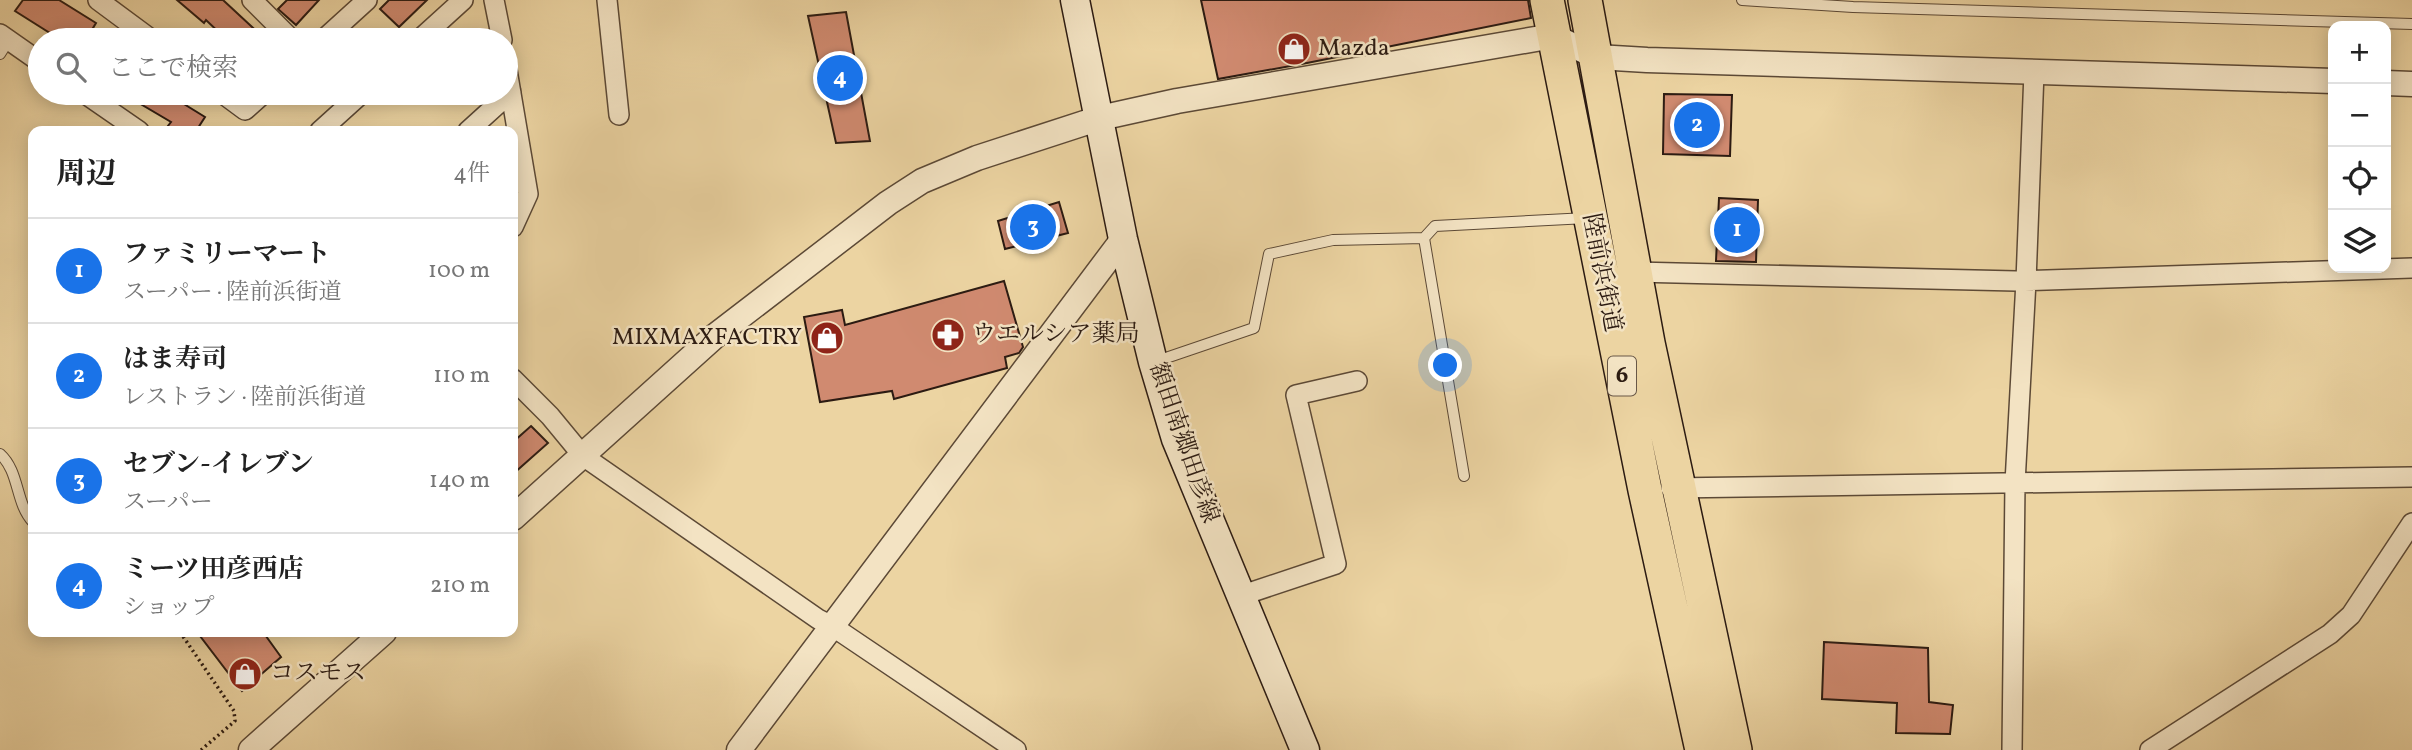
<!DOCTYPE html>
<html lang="ja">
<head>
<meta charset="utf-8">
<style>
  :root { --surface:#fff; --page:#f6f6f6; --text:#222; --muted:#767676; --line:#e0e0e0; --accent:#1a73e8 }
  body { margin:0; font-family:Vollkorn,"Noto Serif JP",serif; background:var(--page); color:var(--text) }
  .controls { position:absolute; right:21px; top:21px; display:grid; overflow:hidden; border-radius:14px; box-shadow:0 4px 18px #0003 }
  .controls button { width:63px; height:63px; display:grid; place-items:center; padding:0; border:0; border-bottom:2px solid var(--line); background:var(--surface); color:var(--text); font:35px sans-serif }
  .you { position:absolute; left:1446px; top:366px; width:24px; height:24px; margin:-18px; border:5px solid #fff; border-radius:50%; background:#1a73e8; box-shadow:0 0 0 10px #1a73e833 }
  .badge { display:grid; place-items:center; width:46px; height:46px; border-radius:50%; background:var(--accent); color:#fff; font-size:23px; font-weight:700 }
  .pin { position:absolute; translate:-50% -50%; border:4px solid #fff; box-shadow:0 2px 7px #0006 }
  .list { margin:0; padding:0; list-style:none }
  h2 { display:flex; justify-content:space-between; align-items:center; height:91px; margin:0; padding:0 28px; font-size:30px }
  h2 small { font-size:23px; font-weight:400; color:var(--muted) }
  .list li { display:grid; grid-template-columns:46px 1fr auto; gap:21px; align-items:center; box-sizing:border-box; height:105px; padding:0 28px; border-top:2px solid var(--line) }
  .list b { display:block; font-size:26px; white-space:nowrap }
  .list p { margin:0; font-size:23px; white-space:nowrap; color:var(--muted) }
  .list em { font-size:23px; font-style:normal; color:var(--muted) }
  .icon { flex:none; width:38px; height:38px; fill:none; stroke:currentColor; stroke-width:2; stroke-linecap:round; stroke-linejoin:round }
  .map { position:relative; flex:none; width:2412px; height:750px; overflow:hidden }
  .search { position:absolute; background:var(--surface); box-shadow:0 4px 18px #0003; left:28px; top:28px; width:490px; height:77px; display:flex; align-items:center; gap:18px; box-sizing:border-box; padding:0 24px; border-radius:38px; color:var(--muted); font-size:26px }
  .panel { position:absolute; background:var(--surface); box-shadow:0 4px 18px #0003; left:28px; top:126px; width:490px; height:511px; border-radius:14px }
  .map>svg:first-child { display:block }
  .building { fill:#d08a70; stroke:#2c1b12; stroke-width:2 }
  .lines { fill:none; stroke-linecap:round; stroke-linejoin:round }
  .service-casing { stroke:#5c4936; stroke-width:12 }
  .minor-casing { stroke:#5c4936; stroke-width:22 }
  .tertiary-casing { stroke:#5c4936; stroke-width:27 }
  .secondary-casing { stroke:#2c1b12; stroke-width:31 }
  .trunk-casing { stroke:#2c1b12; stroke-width:36 }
  .path { stroke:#2c1b12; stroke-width:3.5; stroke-dasharray:2 3.5; stroke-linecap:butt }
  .service { stroke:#f3e3c3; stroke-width:10 }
  .minor { stroke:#f3e3c3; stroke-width:19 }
  .tertiary { stroke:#f3e3c3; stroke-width:24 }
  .secondary { stroke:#f3e3c3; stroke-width:28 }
  .trunk { stroke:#ecd4a2; stroke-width:33 }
  .labels { text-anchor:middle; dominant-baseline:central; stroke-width:5; stroke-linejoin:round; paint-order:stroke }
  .shield { fill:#f3e3c3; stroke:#685747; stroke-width:2 }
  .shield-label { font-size:23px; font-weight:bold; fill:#2c1b12 }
  .poi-label { font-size:24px; fill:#2c1b12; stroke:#f3e3c3; text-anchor:start }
  .street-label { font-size:24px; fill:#2c1b12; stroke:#f3e3c3 }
</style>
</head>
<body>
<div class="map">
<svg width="2412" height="750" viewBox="0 0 2412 750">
  <rect width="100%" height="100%" fill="#ecd4a2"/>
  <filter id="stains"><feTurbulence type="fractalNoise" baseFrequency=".00286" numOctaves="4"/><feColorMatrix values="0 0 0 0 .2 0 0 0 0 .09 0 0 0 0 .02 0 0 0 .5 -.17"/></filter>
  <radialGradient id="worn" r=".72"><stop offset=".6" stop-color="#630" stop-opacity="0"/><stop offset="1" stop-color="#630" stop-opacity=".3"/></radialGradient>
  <path class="building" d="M23,0H59L96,23L93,28L113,40H61L15,11Z
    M177,0H223L266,40H227L206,20L204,23Z
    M287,0H319L296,25L278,9Z
    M389,0H427L399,27L380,9Z
    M1201,0H1528L1531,18L1307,63L1218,79Z
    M846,12L870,141L836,143L808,16Z
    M122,93H166L205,117L196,131H164L171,122Z
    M1664,94L1732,95L1730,156L1663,154Z
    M1719,198L1758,200L1756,262L1716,261Z
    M1059,202L1068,233L1005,249L998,221Z
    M1004,281L1023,347L1019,353L1005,357L1007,368L894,399L892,391L820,402L804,317L842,310L845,325Z
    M531,426L548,443L513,474V442Z
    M197,632H263L281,657L242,691Z
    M1824,642L1928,648L1929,702L1953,705L1950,734L1896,733L1897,703L1822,699Z"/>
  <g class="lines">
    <defs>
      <path id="service" d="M1742,0L1853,7L2412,24
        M0,54L9,40
        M1157,361L1254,328L1269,254L1333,240L1424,238
        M0,454C20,472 15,503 33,522
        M1464,476L1424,238L1435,226L1587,218"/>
      <path id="minor" d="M98,0L152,40
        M252,0L292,40
        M494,0L502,40
        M607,0L619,115
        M0,34L40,62
        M323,40L367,0
        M419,40L463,0
        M506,64L528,194L513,227
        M84,93L139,131
        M222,93L245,110L264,93
        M320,131L362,93
        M468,131L511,92
        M1635,272L2016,281L2412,268
        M513,379L550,416L583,456L818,619L832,626L1016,750
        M1671,488L2412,477
        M1240,596L1336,564L1296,395L1357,381
        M2012,750L2015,483L2026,281L2034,72
        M2150,750L2330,634L2351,615L2412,523"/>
      <path id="tertiary" d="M2386,83L2412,84
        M513,518L715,336L888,203L922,181L977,158L1100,118L1177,101L1553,36L1597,57L1647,60L2333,81
        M251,750L384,632
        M739,750L1123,239"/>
      <path id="secondary" d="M1075,0L1123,239L1153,362L1176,439L1305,750"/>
      <path id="trunk" d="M1547,0L1645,490L1702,750
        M1585,0L1648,343L1735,750"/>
    </defs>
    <use href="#service" class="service-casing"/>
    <use href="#minor" class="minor-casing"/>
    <use href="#tertiary" class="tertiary-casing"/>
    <use href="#secondary" class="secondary-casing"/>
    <use href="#trunk" class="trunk-casing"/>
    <path class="path" d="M180,632L234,711L235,721L201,750"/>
    <use href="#service" class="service"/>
    <use href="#minor" class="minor"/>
    <use href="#tertiary" class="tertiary"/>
    <use href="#secondary" class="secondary"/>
    <use href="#trunk" class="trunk"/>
  </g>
  <defs>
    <symbol id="shop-disc" viewBox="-11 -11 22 22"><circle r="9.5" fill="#8f2418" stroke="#f3e3c3"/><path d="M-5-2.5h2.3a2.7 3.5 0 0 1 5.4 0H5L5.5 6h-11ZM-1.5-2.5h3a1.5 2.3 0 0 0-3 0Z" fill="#fff"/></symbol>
    <symbol id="pharmacy-disc" viewBox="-11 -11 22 22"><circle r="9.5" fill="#8f2418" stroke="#f3e3c3"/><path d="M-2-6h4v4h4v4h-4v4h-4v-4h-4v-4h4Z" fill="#fff"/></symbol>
  </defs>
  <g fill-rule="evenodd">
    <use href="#shop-disc" x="1275" y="30" width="38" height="38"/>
    <use href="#pharmacy-disc" x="929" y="316" width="38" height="38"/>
    <use href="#shop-disc" x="808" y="319" width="38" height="38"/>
    <use href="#shop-disc" x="226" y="655" width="38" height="38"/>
  </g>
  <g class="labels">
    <rect class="shield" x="1608" y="356.5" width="28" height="39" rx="5"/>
    <g class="shield-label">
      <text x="1622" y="376">6</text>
    </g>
    <g class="poi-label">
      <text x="1318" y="49">Mazda</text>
      <text x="972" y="335">ウエルシア薬局</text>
      <text x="802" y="338" text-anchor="end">MIXMAXFACTRY</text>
      <text x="270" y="674">コスモス</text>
    </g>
    <g class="street-label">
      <text transform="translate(1601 273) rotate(79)">陸前浜街道</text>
      <text transform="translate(1183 443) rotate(71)">額田南郷田彦線</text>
    </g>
  </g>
  <rect width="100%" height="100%" filter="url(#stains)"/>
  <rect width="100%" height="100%" fill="url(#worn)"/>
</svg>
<div class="controls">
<button>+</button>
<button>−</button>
<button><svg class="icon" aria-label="locate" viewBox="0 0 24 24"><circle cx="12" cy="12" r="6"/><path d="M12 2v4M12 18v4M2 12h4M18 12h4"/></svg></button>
<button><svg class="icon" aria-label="layers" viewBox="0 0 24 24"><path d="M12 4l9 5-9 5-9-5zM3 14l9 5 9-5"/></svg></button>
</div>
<div class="you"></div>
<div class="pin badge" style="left:1737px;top:230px">1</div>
<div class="pin badge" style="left:1697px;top:125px">2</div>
<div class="pin badge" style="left:1033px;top:227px">3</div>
<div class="pin badge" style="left:840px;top:78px">4</div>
<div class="search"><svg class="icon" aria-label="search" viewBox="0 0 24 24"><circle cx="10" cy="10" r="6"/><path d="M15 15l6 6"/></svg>ここで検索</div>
<section class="panel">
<h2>周辺<small>4件</small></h2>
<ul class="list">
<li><span class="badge">1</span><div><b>ファミリーマート</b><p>スーパー · 陸前浜街道</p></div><em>100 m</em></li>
<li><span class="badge">2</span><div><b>はま寿司</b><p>レストラン · 陸前浜街道</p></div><em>110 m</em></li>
<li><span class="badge">3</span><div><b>セブン-イレブン</b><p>スーパー</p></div><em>140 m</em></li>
<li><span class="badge">4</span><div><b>ミーツ田彦西店</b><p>ショップ</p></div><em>210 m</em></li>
</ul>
</section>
</div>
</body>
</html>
